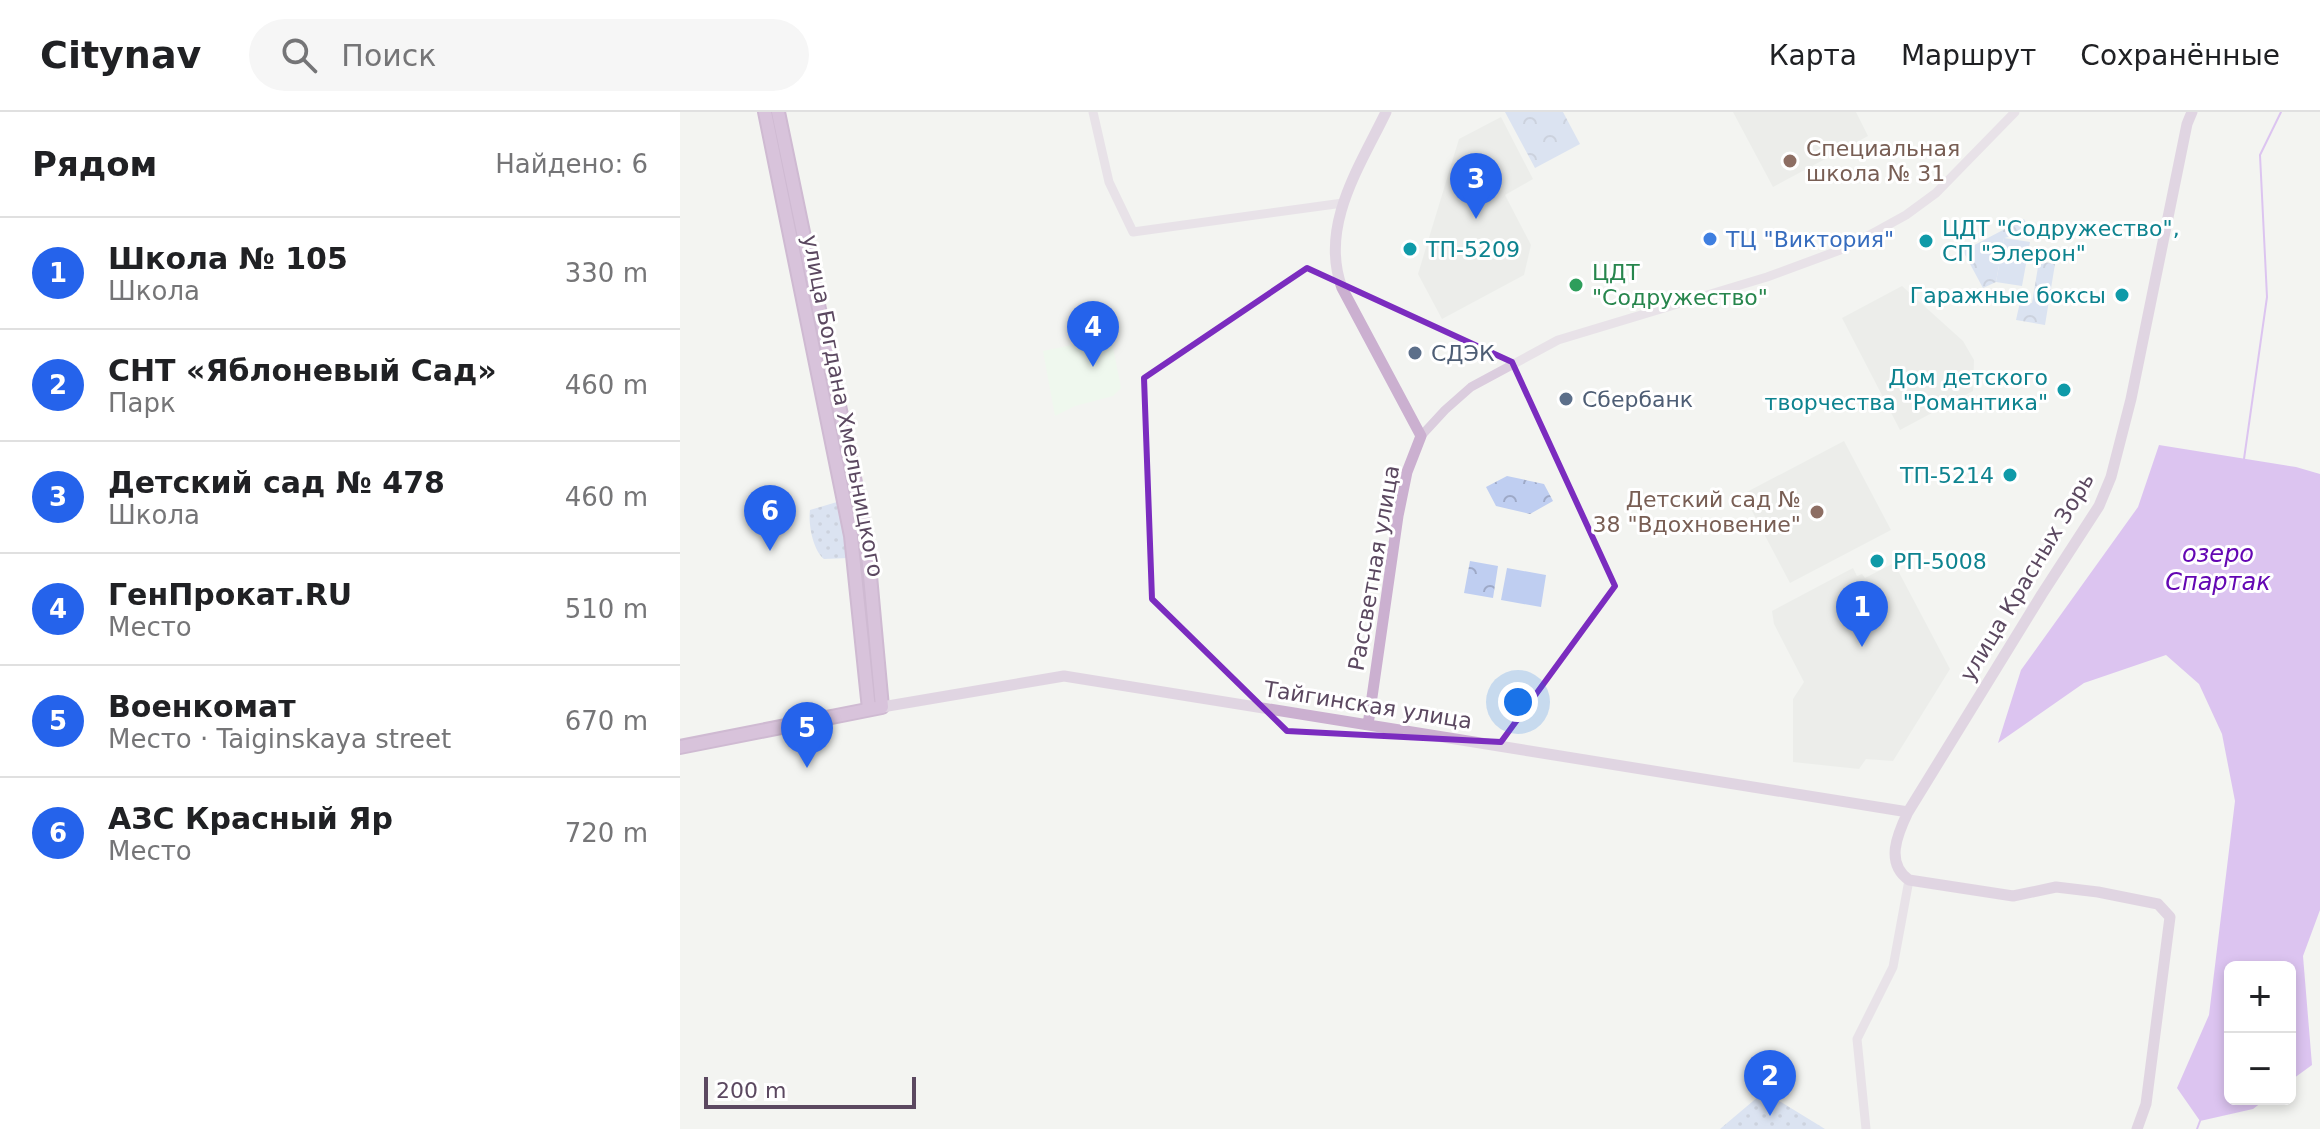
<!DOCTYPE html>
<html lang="ru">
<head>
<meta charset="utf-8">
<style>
  :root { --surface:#fff; --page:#f6f6f6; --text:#202124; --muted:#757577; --line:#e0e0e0; --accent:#2563eb }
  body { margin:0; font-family:"DejaVu Sans",sans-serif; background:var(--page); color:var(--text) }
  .controls { position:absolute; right:24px; bottom:24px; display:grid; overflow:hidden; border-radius:12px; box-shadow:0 4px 12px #0003 }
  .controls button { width:72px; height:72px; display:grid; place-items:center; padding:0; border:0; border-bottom:2px solid var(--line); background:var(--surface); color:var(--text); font:40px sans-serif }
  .scale { position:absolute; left:24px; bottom:20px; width:212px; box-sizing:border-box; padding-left:8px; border:4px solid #5b4860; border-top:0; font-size:22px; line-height:28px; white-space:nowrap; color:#5b4860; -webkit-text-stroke:6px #fff; paint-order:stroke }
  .you { position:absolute; left:838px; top:590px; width:28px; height:28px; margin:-20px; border:6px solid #fff; border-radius:50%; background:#1a73e8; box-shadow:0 0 0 12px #1a73e833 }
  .badge { display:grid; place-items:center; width:52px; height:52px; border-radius:50%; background:var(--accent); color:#fff; font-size:26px; font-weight:700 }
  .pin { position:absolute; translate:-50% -66px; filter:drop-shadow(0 2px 4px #0008) }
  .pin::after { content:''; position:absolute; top:42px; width:28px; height:24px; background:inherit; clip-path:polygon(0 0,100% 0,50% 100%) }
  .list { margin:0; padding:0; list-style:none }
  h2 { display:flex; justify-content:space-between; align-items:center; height:104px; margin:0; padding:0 32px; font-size:34px }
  h2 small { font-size:26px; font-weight:400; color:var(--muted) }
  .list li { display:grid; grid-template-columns:52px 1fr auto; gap:24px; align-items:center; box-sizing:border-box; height:112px; padding:0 32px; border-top:2px solid var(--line) }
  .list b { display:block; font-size:30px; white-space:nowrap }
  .list p { margin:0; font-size:26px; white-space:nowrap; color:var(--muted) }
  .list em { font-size:26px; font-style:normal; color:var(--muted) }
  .icon { flex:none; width:44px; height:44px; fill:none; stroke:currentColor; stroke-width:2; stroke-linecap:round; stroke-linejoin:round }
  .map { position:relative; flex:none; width:1640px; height:1017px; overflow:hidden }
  header { display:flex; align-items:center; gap:48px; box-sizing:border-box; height:112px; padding:0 40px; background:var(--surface); border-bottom:2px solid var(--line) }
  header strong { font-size:38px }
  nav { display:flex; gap:44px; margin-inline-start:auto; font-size:28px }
  .search { width:560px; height:72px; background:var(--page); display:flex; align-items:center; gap:20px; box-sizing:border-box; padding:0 28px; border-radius:44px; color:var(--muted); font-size:30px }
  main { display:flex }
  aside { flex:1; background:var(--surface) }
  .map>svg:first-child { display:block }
  .commercial { fill:#ecfdec }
  .education { fill:#e4e5e3 }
  .grass { fill:url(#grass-dots) }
  .park { fill:url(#park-crowns) }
  .pitch { fill:#bfcef1 }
  .water { fill:#c18bf0 }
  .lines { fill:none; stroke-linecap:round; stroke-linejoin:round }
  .stream { stroke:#c18bf0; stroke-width:2 }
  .highway-casing { stroke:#a473ad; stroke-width:16 }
  .minor { stroke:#dbcdde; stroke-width:9 }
  .major { stroke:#cbb0d0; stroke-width:11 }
  .highway { stroke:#b888c1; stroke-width:12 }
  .marked { fill:none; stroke:#7b2cbf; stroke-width:6; stroke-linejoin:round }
  .education-dot { fill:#8d6e63; stroke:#fff; stroke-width:3 }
  .shop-dot { fill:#3f7fe0; stroke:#fff; stroke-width:3 }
  .culture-dot { fill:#0f9aa8; stroke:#fff; stroke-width:3 }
  .leisure-dot { fill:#2e9e5b; stroke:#fff; stroke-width:3 }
  .service-dot { fill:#5c6f8a; stroke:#fff; stroke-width:3 }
  .labels { text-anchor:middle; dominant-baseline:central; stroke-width:6; stroke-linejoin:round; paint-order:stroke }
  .education-label { font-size:22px; fill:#785e54; stroke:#fff; text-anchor:start }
  .culture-label { font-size:22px; fill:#0d838f; stroke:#fff; text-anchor:start }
  .shop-label { font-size:22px; fill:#366cbe; stroke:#fff; text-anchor:start }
  .leisure-label { font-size:22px; fill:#27864d; stroke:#fff; text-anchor:start }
  .service-label { font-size:22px; fill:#4e5e75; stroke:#fff; text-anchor:start }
  .street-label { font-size:22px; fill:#5b4860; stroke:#fff }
  .water-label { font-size:24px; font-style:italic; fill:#6407b3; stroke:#fff }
</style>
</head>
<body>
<header>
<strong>Citynav</strong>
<div class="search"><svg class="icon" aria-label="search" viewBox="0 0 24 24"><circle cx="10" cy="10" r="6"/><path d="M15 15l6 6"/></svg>Поиск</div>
<nav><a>Карта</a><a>Маршрут</a><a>Сохранённые</a></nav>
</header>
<main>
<aside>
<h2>Рядом<small>Найдено: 6</small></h2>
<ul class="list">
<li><span class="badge">1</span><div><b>Школа № 105</b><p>Школа</p></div><em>330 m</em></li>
<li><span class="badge">2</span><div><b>СНТ «Яблоневый Сад»</b><p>Парк</p></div><em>460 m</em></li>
<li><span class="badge">3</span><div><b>Детский сад № 478</b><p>Школа</p></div><em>460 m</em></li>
<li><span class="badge">4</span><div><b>ГенПрокат.RU</b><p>Место</p></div><em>510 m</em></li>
<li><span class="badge">5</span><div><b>Военкомат</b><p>Место · Taiginskaya street</p></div><em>670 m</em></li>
<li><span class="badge">6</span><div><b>АЗС Красный Яр</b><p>Место</p></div><em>720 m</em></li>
</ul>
</aside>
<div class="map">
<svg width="1640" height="1017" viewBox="0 0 1640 1017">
  <defs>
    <pattern id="grass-dots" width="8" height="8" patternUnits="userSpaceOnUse" patternTransform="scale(2)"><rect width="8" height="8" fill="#bfcef1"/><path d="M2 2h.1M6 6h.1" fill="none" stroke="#9ea9c7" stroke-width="1.8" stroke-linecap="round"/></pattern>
    <pattern id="park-crowns" width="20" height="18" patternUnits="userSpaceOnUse" patternTransform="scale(2)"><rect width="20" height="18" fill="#bfcef1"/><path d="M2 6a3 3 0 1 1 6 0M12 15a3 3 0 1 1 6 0" fill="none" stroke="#9ea9c7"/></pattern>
  </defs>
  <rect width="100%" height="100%" fill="#f3f4f1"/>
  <path class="commercial" d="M431,225L441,276L433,284L395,294L375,304L363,239Z"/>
  <path class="education" d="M1053,0H1176L1188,24L1093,75Z
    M821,5L853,67L825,83L851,133L844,163L762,207L738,162L779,27Z
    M1222,174L1283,229L1294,248L1293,279L1220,318L1162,206Z
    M1164,329L1211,418L1110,471L1063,382Z
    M1214,451L1270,557L1213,649L1186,647L1179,657L1113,650V587L1124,570L1094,512L1092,499L1173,456L1177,464L1182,462L1185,466Z"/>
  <path class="grass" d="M157,390L168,446L144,447C133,438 128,412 130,398Z
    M1079,984L1101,990L1145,1017H1040Z"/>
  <path class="park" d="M825,0H883L900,32L855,56Z
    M1344,107L1350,120L1324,126L1316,170L1303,176L1283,139Z
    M1359,149L1375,152L1365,213L1336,208L1340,190L1352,191Z
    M827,364L864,372L873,389L850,402L816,394L806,375Z
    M790,449L818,454L813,486L784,481Z"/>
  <path class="pitch" d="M1324,126L1350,130L1342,174L1316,170Z
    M827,456L866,463L861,495L821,488Z"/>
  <path class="water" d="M1479,333L1616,355L1640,362V798L1623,844L1632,953L1610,969V855H1550V987H1586L1573,997L1520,1009L1497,976L1529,903L1555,689L1542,622L1519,572L1486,543L1404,571L1318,631L1341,558L1458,395Z"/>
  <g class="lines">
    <path class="stream" d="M1564,347L1587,185L1580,43L1601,0
      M1517,1017L1520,1009"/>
    <defs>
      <path id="highway" d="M85,0L171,424L189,597
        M0,635L202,595L188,442L182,404L98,0"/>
    </defs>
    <use href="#highway" class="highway-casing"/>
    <path class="minor" d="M413,0L429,70L453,120L663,91
      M741,324L765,298L791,275L878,228L1087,165L1163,137L1197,119L1226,103L1256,81L1335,0
      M1186,1017L1177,927L1213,855L1229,768"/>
    <path class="major" d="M202,595L384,564L1228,700
      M688,613L718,404L727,360L741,324L662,176C639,114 680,54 706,0
      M1457,1017L1466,992L1490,805L1478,792L1418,780L1376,775L1333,784L1229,768C1205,751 1217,723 1228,700L1362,482L1419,394L1431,365L1451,287L1507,12L1512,0"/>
    <use href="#highway" class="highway"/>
  </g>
  <path d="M0 0H1640V1017H0ZM627,156L832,250L935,474L821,630L607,619L472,487L464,266Z" fill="#f3f4f1" fill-opacity=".55" fill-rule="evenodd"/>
  <path class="marked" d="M627,156L832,250L935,474L821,630L607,619L472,487L464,266Z"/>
  <g class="education-dot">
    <circle cx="1110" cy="49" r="8"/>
    <circle cx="1137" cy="400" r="8"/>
  </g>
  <circle class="shop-dot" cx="1030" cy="127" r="8"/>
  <g class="culture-dot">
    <circle cx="1246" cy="129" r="8"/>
    <circle cx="730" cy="137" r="8"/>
    <circle cx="1442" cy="183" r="8"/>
    <circle cx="1384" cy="278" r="8"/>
    <circle cx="1330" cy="363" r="8"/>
    <circle cx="1197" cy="449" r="8"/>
  </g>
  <circle class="leisure-dot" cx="896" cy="173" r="8"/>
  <g class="service-dot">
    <circle cx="735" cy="241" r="8"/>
    <circle cx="886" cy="287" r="8"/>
  </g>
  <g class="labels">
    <g class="education-label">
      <text x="1126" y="36">Специальная<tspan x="1126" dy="25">школа № 31</tspan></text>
      <text x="1121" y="387" text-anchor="end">Детский сад №<tspan x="1121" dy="25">38 "Вдохновение"</tspan></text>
    </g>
    <g class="culture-label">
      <text x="1262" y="116">ЦДТ "Содружество",<tspan x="1262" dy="25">СП "Элерон"</tspan></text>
      <text x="746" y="137">ТП-5209</text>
      <text x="1426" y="183" text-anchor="end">Гаражные боксы</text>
      <text x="1368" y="265" text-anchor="end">Дом детского<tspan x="1368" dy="25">творчества "Романтика"</tspan></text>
      <text x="1314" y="363" text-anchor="end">ТП-5214</text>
      <text x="1213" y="449">РП-5008</text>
    </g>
    <g class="shop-label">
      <text x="1046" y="127">ТЦ "Виктория"</text>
    </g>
    <g class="leisure-label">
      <text x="912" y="160">ЦДТ<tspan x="912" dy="25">"Содружество"</tspan></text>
    </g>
    <g class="service-label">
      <text x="751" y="241">СДЭК</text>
      <text x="902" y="287">Сбербанк</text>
    </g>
    <g class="street-label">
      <text transform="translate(163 294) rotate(79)">улица Богдана Хмельницкого</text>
      <text transform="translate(694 456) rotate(-80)">Рассветная улица</text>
      <text transform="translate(1347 465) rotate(-59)">улица Красных Зорь</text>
      <text transform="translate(688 593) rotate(9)">Тайгинская улица</text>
    </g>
    <g class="water-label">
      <text x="1538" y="442">озеро<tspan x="1538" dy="28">Спартак</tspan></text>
    </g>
  </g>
</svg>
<div class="controls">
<button>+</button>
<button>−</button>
</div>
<div class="scale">200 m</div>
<div class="you"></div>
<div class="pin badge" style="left:1182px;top:535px">1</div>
<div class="pin badge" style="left:1090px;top:1004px">2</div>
<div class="pin badge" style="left:796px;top:107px">3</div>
<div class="pin badge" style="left:413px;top:255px">4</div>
<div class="pin badge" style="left:127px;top:656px">5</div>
<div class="pin badge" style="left:90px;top:439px">6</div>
</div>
</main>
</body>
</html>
